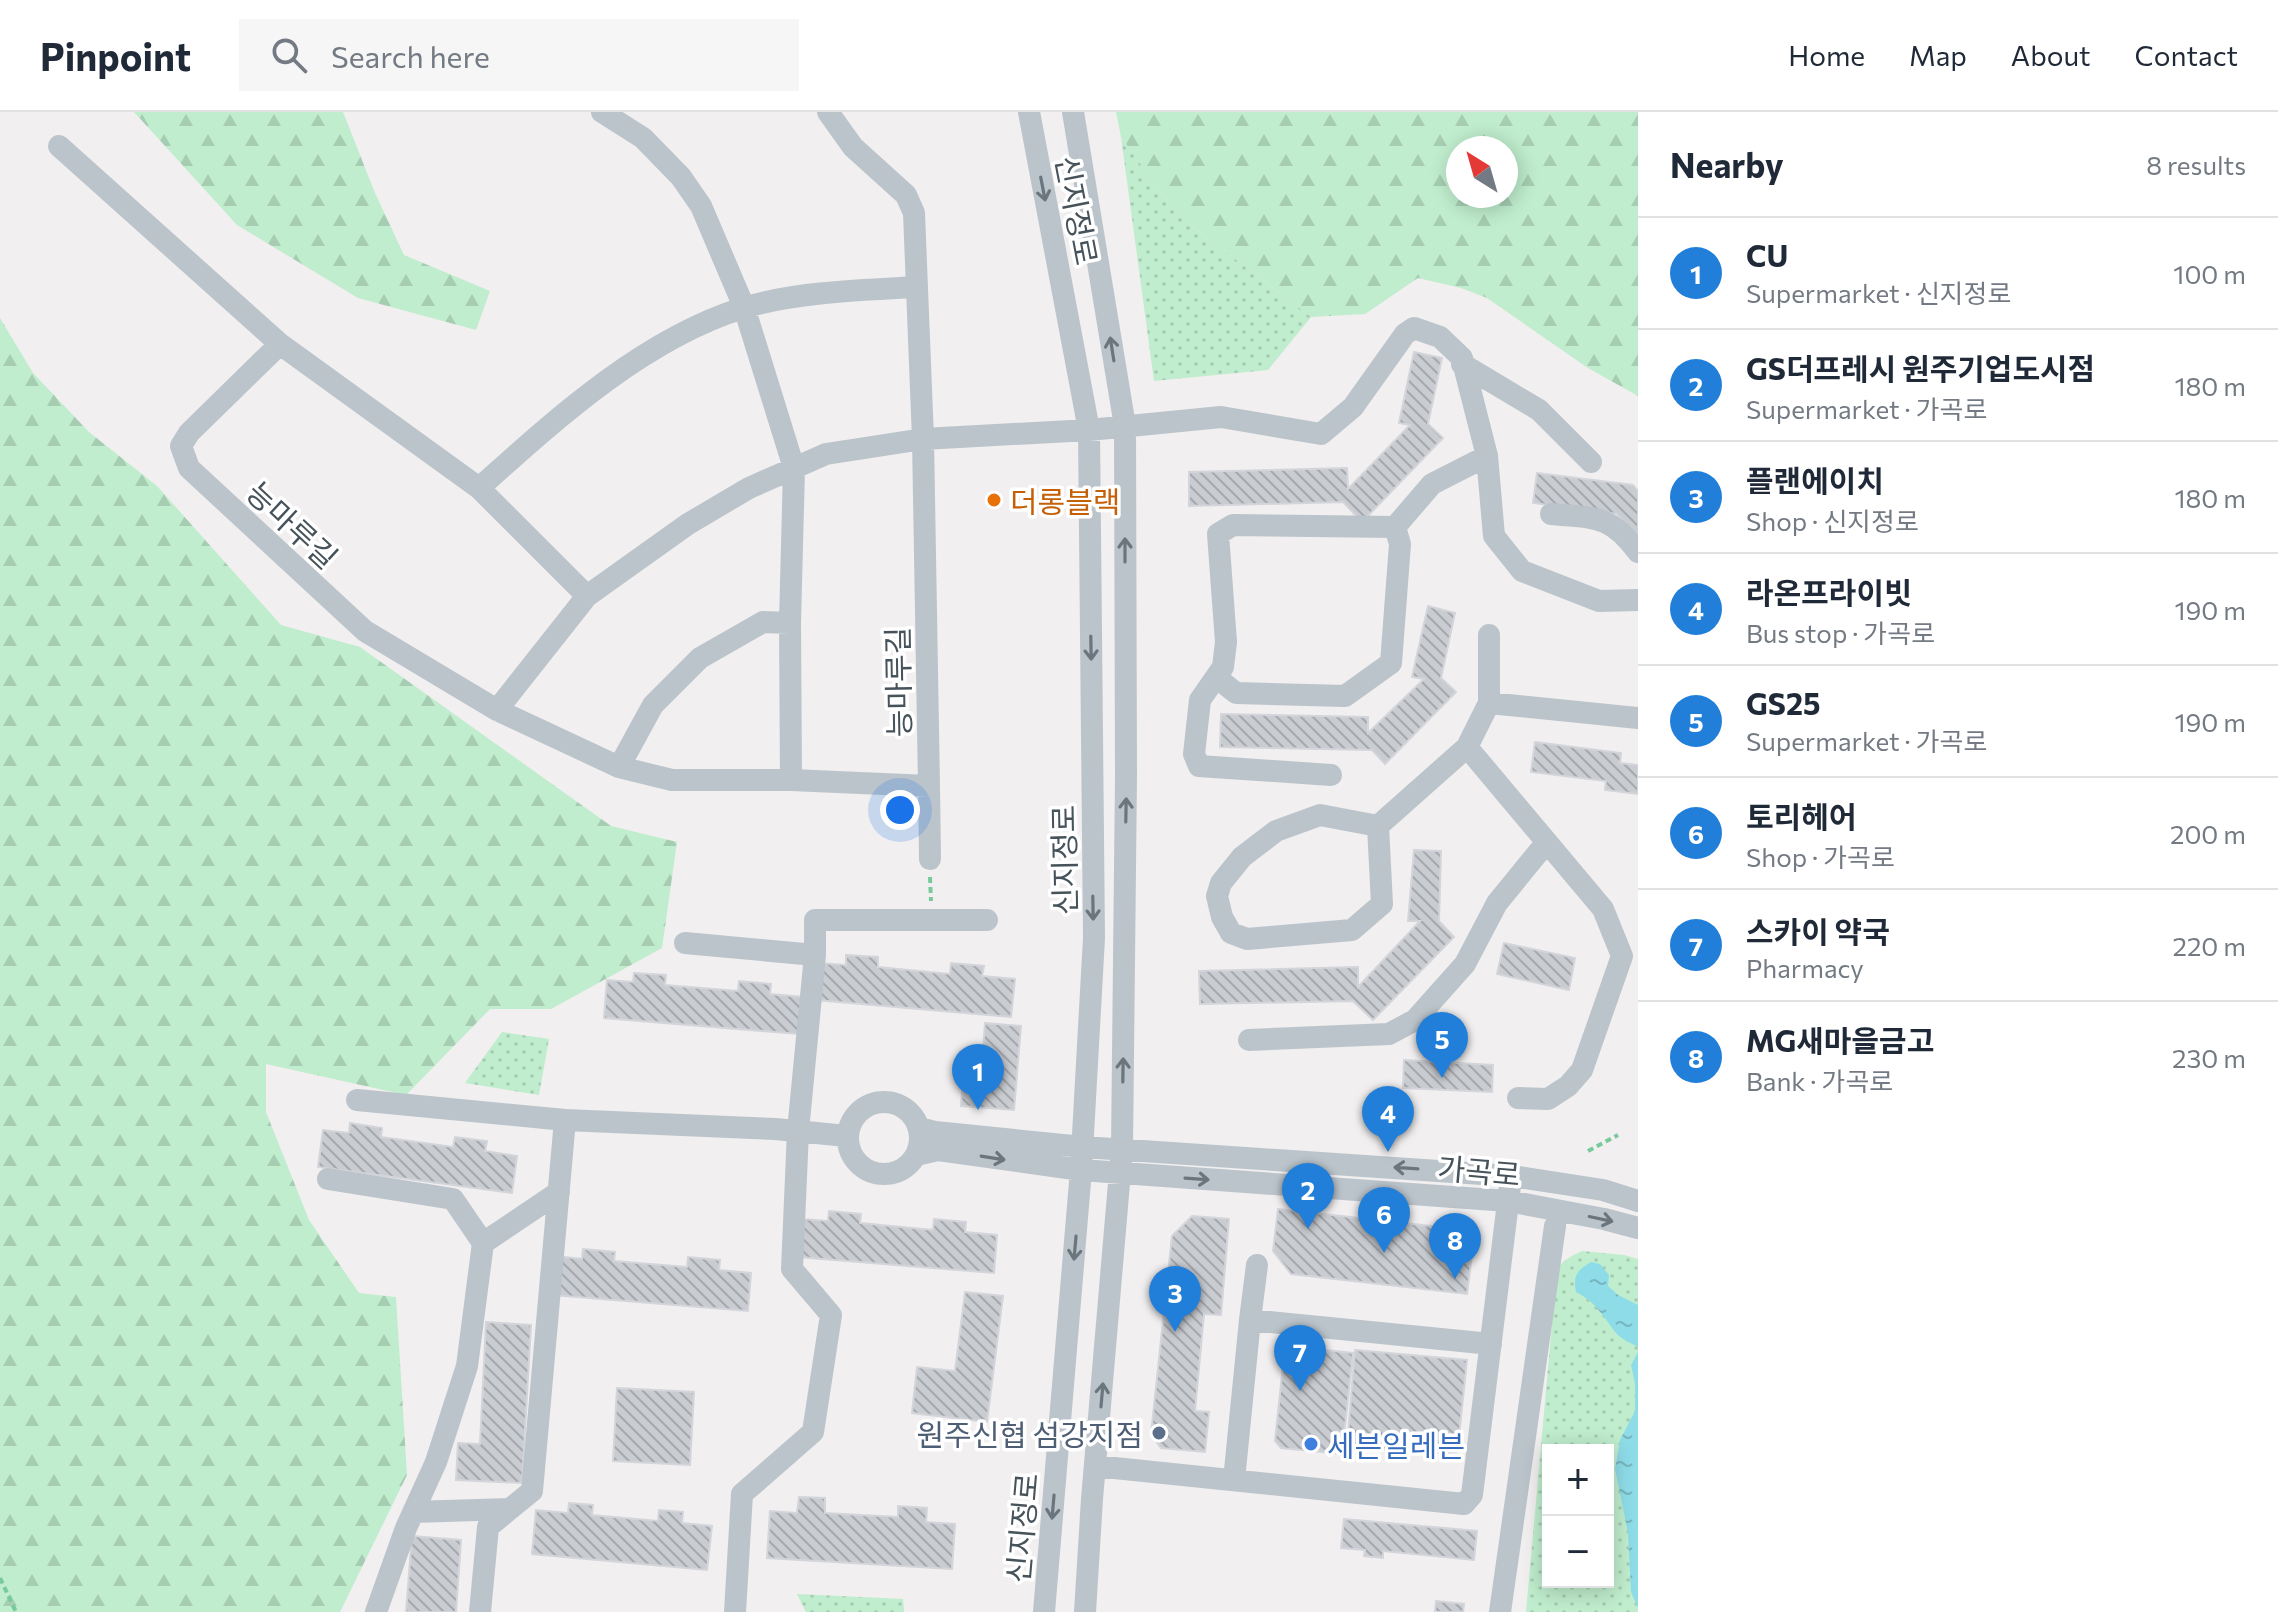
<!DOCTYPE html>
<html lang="en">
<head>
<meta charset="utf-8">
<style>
  :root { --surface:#fff; --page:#f6f6f7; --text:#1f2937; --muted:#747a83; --line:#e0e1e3; --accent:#217fd9 }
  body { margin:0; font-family:Commissioner,"Noto Sans KR",sans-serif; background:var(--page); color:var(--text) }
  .controls { position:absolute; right:24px; bottom:24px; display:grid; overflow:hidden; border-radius:0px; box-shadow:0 4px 20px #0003 }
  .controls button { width:72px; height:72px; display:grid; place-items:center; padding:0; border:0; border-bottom:2px solid var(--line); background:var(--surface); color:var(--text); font:40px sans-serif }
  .compass { position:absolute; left:1446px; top:24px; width:72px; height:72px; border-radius:50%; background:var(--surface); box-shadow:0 4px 20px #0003; rotate:323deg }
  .you { position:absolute; left:900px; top:698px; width:28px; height:28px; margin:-20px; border:6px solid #fff; border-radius:50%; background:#1a73e8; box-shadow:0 0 0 12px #1a73e833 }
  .badge { display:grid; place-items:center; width:52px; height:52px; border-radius:50%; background:var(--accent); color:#fff; font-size:26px; font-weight:700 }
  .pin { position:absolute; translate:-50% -66px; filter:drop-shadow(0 2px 4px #0008) }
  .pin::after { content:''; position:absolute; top:42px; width:28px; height:24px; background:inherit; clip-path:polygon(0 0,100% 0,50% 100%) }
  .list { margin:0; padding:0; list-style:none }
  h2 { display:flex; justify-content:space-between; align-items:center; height:104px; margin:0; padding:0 32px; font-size:34px }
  h2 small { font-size:26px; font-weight:400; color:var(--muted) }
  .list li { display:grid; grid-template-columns:52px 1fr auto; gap:24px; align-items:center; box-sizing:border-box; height:112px; padding:0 32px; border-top:2px solid var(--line) }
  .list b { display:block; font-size:30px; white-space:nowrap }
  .list p { margin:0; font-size:26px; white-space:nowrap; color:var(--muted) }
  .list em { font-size:26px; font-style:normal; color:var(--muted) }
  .icon { flex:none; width:44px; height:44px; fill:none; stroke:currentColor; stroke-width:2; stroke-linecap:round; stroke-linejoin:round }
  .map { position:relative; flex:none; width:1638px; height:1500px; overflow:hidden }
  header { display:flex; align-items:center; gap:48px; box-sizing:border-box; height:112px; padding:0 40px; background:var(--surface); border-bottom:2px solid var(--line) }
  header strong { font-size:38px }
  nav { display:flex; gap:44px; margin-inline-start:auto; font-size:28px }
  .search { width:560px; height:72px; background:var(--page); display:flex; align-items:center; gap:20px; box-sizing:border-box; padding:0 28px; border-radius:0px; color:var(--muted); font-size:30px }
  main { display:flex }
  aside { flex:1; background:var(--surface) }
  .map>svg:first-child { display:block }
  .forest { fill:url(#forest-firs); fill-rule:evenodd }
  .park { fill:url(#park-dots); fill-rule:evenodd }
  .water { fill:url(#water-ripples) }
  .building { fill:url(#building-back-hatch); stroke:#d3d5da; stroke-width:2 }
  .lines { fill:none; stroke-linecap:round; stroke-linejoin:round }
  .path { stroke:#78c99b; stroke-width:4; stroke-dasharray:6 4; stroke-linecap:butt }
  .minor { stroke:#bbc4cb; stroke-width:22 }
  .oneway { stroke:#6a757d }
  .food-dot { fill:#e8710a; stroke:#fff; stroke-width:3 }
  .service-dot { fill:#5c6f8a; stroke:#fff; stroke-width:3 }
  .shop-dot { fill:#3f7fe0; stroke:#fff; stroke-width:3 }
  .labels { text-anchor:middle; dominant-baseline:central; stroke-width:7; stroke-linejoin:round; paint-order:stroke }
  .street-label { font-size:30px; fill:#47535b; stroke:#fff }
  .food-label { font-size:30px; fill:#c56008; stroke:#fff; text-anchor:start }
  .service-label { font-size:30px; fill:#4e5e75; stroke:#fff; text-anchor:end }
  .shop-label { font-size:30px; fill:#366cbe; stroke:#fff; text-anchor:start }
</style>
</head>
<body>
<header>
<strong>Pinpoint</strong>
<div class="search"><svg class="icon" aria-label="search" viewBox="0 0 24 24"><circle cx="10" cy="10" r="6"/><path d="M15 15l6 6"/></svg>Search here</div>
<nav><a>Home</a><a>Map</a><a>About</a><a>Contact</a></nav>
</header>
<main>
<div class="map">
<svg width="1638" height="1500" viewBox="0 0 1638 1500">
  <defs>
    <pattern id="forest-firs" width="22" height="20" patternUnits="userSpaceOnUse" patternTransform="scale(2)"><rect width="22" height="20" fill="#bfedcd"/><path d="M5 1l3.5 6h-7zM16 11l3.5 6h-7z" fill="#a6cdb2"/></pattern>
    <pattern id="park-dots" width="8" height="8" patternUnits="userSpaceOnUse" patternTransform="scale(2)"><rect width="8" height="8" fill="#bfedcd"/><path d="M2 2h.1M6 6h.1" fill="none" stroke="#a6cdb2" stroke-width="1.8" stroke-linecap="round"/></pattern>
    <pattern id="water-ripples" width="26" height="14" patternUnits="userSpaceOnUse" patternTransform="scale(2)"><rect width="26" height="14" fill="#8edce8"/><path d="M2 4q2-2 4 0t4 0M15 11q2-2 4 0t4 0" fill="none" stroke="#76b5bf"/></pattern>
    <pattern id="building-back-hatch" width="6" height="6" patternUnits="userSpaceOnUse" patternTransform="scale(2)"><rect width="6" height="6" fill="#c9ccd1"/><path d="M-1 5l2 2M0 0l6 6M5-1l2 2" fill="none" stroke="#a5a8ad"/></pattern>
  </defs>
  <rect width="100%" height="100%" fill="#f1efef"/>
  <path class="forest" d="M134,0H343L375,81L404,143L490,179L476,218L358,186L237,113Z
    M1116,0H1638V284L1588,256L1487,186L1461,176L1418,166L1365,202L1311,205L1176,102L1121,25ZM1458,36H1506V84H1458Z
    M0,206L33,261L89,320L157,374L281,513L360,535L611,714L677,730L662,836L551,897H490L406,983L266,952V1000L309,1108L359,1181L396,1185L407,1363L340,1500H0Z"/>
  <path class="park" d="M1121,25L1176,102L1311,205L1268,258L1154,269Z
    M502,920L549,927L539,983L465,971Z
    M1582,1139L1624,1143L1638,1147V1500H1526L1552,1212C1551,1176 1543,1156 1582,1139ZM1548,1338H1608V1470H1548Z
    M797,1482L903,1487L904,1500H806Z"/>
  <path class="water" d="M1591,1150L1600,1152L1609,1163L1608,1174L1618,1183L1638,1193V1235C1631,1231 1621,1227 1616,1221C1602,1203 1597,1191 1576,1180C1573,1164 1576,1159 1591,1150Z
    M1638,1240V1496L1631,1480L1628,1421L1615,1357L1620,1328L1635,1299V1271L1631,1253Z"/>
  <path class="building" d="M1414,240L1442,246L1428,312L1443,326L1362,410L1343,390L1189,394V360L1347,356L1348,377L1410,313L1399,311Z
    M1537,361L1633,373L1638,379V427L1617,402L1533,391Z
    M1428,494L1455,501L1441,566L1456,580L1385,652L1372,638L1220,635L1221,602L1368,605V621L1424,567L1412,565Z
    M1535,630L1621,641L1620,651L1638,653V682L1605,678L1606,669L1531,660Z
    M1414,738L1441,739L1439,809L1454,825L1373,908L1353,889L1200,892L1199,859L1358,855V875L1420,809H1408Z
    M1504,831L1575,846L1569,878L1497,862Z
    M846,843L878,845V855L950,862L951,851L984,854L982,864L1015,867L1011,905L816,888L819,851L846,853Z
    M634,861L666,863L665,873L738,879L739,869L771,872L770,882L803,885L799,922L604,906L607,868L633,870Z
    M985,911L1021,914L1014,998L961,994L963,965L981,966Z
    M1404,948L1493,953L1492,980L1403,976Z
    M350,1011L382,1016L381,1025L453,1035L455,1025L487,1029L485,1039L517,1044L512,1081L318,1055L323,1018L349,1021Z
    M1278,1097L1475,1119L1467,1182L1291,1162L1273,1139Z
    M829,1099L861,1102L860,1111L933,1118L934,1107L966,1110L965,1120L997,1123L994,1161L798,1145L802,1107L828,1109Z
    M1192,1104L1229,1107L1221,1203L1204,1202L1195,1299L1209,1300L1205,1340L1161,1336L1151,1322L1172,1124Z
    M583,1137L615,1140L614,1149L687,1155L688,1145L720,1148L719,1158L751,1161L748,1199L553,1183L556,1144L582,1147Z
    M965,1180L1003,1184L987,1310L912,1301L917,1255L955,1259Z
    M486,1210L531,1213L522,1371L456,1368L458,1331L480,1332Z
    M1285,1234L1353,1241L1342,1342L1281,1336L1275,1329Z
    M1355,1238L1467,1248L1457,1343L1347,1334Z
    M617,1276L694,1280L690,1353L613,1349Z
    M799,1385L825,1386V1401L898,1405V1394L927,1396L926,1410L955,1412L952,1457L767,1446L770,1399L797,1401Z
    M569,1391L593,1393L592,1403L658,1409L659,1398L683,1400L682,1411L712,1414L707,1458L532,1442L536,1398L568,1401Z
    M1344,1407L1477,1419L1474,1448L1383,1439V1446L1364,1444L1365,1438L1341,1436Z
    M412,1424L461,1428L456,1500H406Z
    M1436,1489L1464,1492L1463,1500H1435Z"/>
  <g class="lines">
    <path class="path" d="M930,765L931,789
      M1588,1039L1618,1023
      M0,1466L16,1500"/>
    <path class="minor" d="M602,0L643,26L681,65L701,94L744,195L794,356L790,511L791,668
      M1029,0L1089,318L1094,826L1081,1058L1044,1500
      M1073,0L1125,314L1126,663L1122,1036L1092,1387L1085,1500
      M59,34L280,232L479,376L587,484
      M280,232L189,321L181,334L189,356L365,519L497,598L619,655L672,668H791L929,674L923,327L914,101L906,83L853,35L828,0
      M1462,252L1539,298L1591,350
      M479,376C555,308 643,227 743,196C795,180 862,178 917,175
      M1551,402C1594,406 1610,402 1638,440
      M1216,565L1236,581L1345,584L1391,551L1400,432L1395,415L1432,372L1487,344
      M1489,591L1638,606
      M497,598L587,484L688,412L749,376L826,342L923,327L1089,318L1221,305L1321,322L1353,295L1405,222L1414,216L1440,225L1462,246L1487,344L1494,424L1522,459L1599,489L1638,488
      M1467,635L1603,797L1622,844L1582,958L1568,974L1548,987L1518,986
      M619,655L653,593L700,546L763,510L790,511
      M1331,663L1199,654L1194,642L1200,588L1223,555L1226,530L1218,422L1233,413L1395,415
      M929,674L930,747
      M1320,703L1378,714L1382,792L1352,818L1247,827L1231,821L1222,805L1217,784L1221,771L1242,745L1276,719Z
      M1378,714L1467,635L1489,591V523
      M685,831L815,843
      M1249,928L1389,922L1415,908L1465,852L1497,791L1546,731
      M357,988L565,1008L532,1379L488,1415L480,1500
      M848 1026a36 36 0 1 1 72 0a36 36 0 1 1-72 0Z
      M565,1008L775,1017L847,1024
      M919,1016L935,1020L1083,1035L1512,1064L1603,1078L1638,1089
      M916,1043L938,1038L1081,1058L1508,1089L1604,1107L1638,1116
      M328,1067L453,1087L483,1131L467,1254L436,1350L406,1416L376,1500
      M483,1131L559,1080
      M1250,1208L1257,1153
      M1095,1354L1464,1392L1472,1383L1510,1074
      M1234,1368L1250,1208L1491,1232
      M413,1400L510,1397
      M735,1500L742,1382L813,1320L831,1203L792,1157L798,1019L815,843V808H987
      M1500,1500L1555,1114"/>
  </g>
  <defs><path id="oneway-shaft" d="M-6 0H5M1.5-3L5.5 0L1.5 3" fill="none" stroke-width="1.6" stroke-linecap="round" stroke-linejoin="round" transform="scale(2)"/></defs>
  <g class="oneway">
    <use href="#oneway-shaft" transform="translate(1043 77) rotate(79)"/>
    <use href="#oneway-shaft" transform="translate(1112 237) rotate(-99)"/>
    <use href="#oneway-shaft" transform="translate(1125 438) rotate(-90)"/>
    <use href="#oneway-shaft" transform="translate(1091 536) rotate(89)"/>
    <use href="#oneway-shaft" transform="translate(1126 698) rotate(-89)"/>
    <use href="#oneway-shaft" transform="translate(1093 796) rotate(89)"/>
    <use href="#oneway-shaft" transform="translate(1123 958) rotate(-89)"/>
    <use href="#oneway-shaft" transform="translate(993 1046) rotate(9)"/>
    <use href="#oneway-shaft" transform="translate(1406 1056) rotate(-176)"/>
    <use href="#oneway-shaft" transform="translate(1197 1067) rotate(4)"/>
    <use href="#oneway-shaft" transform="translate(1601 1107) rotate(12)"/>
    <use href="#oneway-shaft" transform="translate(1075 1136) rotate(95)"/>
    <use href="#oneway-shaft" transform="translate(1102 1283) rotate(-85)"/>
    <use href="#oneway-shaft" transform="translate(1053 1395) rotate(95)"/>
  </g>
  <circle class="food-dot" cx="994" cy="388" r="8"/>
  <circle class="service-dot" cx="1159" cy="1321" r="8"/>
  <circle class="shop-dot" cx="1311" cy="1332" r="8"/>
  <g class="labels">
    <g class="street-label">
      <text transform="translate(1078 98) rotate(79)">신지정로</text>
      <text transform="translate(293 412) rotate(43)">능마루길</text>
      <text transform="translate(897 570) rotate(-91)">능마루길</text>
      <text transform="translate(1063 748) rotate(-91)">신지정로</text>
      <text transform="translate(1479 1058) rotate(5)">가곡로</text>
      <text transform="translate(1021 1416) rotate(-85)">신지정로</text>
    </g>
    <g class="food-label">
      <text x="1010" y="388">더롱블랙</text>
    </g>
    <g class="service-label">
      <text x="1143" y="1321">원주신협 섬강지점</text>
    </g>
    <g class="shop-label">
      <text x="1327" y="1332">세븐일레븐</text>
    </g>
  </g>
</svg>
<div class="controls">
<button>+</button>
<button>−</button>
</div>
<svg class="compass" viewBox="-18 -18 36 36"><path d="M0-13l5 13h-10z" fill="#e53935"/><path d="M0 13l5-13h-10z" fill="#747a83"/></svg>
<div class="you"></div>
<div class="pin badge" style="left:978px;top:998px">1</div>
<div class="pin badge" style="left:1308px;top:1117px">2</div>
<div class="pin badge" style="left:1175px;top:1220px">3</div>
<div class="pin badge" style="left:1388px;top:1040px">4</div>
<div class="pin badge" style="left:1442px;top:966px">5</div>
<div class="pin badge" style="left:1384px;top:1141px">6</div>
<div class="pin badge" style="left:1300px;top:1279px">7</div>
<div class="pin badge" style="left:1455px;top:1167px">8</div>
</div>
<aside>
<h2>Nearby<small>8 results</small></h2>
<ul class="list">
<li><span class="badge">1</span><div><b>CU</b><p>Supermarket · 신지정로</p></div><em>100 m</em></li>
<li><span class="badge">2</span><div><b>GS더프레시 원주기업도시점</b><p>Supermarket · 가곡로</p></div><em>180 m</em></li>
<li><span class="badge">3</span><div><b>플랜에이치</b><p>Shop · 신지정로</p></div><em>180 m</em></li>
<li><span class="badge">4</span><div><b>라온프라이빗</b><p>Bus stop · 가곡로</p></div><em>190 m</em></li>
<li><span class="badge">5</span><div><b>GS25</b><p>Supermarket · 가곡로</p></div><em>190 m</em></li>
<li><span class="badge">6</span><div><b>토리헤어</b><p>Shop · 가곡로</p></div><em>200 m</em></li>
<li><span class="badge">7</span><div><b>스카이 약국</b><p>Pharmacy</p></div><em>220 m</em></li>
<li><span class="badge">8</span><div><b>MG새마을금고</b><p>Bank · 가곡로</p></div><em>230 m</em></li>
</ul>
</aside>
</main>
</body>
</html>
